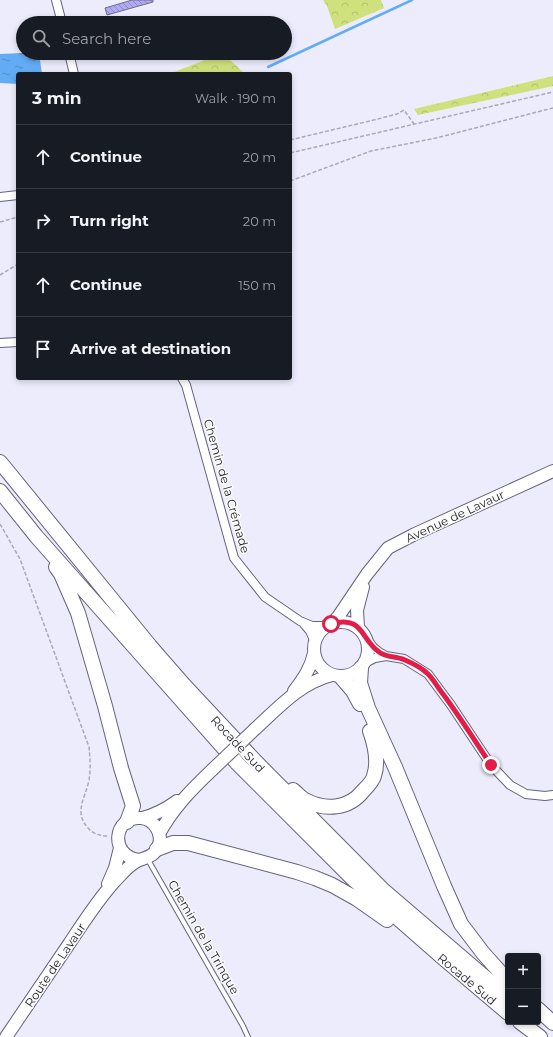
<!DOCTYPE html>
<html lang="en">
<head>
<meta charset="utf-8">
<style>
  :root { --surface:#171b24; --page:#20242c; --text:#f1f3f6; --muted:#9ea1a6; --line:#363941 }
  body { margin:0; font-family:Montserrat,sans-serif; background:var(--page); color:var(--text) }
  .controls { position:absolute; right:12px; bottom:12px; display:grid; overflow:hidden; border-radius:4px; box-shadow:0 2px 6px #0003 }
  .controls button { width:36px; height:36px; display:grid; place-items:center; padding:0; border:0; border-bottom:1px solid var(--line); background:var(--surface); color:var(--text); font:20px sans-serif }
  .stop { position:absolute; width:12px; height:12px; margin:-9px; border:3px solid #e11d48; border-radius:50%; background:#fff }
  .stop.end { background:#e11d48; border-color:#fff; box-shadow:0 1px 4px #0008 }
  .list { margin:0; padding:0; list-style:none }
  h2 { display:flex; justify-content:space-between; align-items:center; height:52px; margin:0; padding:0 16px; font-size:17px }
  h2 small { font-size:13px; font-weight:400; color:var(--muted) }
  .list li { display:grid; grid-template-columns:26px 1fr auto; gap:12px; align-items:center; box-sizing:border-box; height:64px; padding:0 16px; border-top:1px solid var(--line) }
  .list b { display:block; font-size:15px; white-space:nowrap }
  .list em { font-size:13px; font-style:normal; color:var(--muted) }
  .icon { flex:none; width:22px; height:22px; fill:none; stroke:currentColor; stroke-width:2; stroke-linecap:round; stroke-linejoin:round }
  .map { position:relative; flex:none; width:553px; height:1037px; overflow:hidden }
  .search { position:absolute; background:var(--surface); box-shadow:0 2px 6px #0003; left:16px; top:16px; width:276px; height:44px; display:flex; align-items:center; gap:10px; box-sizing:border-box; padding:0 14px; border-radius:22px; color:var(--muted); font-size:15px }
  .panel { position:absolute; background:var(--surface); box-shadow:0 2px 6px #0003; left:16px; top:72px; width:276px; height:308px; border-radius:4px }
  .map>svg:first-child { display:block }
  .forest { fill:url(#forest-crowns) }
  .water { fill:url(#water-ripples) }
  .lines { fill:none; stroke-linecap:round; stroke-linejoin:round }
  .stream { stroke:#63acf5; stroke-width:2.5 }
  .building { fill:url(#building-back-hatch); stroke:#6e6e85 }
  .lane-casing { stroke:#66637a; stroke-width:6 }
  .street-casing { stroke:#66637a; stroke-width:10 }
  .primary-casing { stroke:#66637a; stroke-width:14 }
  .highway-casing { stroke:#66637a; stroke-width:16 }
  .path { stroke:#aaa9b7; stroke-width:1.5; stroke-dasharray:4 2; stroke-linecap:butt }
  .lane { stroke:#fff; stroke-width:4 }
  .street { stroke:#fff; stroke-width:8 }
  .primary { stroke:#fff; stroke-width:12 }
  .highway { stroke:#fff; stroke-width:14 }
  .primary-bridge-casing { stroke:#66637a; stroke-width:14; stroke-linecap:butt }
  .primary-bridge { stroke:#fff; stroke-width:12 }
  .route { stroke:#e11d48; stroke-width:5 }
  .labels { text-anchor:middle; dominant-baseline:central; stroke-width:3; stroke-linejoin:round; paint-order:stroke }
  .street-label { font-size:12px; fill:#272630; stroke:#fbfbfb }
</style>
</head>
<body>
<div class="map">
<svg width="553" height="1037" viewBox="0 0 553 1037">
  <defs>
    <pattern id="forest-crowns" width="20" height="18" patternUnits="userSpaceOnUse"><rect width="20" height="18" fill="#cfe17d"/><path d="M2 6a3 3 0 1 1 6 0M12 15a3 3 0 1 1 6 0" fill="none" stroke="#b2c16c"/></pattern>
    <pattern id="water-ripples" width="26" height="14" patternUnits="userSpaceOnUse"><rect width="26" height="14" fill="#63acf5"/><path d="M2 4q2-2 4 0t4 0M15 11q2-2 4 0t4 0" fill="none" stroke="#528cc7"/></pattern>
    <pattern id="building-back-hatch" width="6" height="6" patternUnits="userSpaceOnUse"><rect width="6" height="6" fill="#aeaaf3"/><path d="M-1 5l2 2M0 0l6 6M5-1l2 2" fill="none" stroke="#8e8ac5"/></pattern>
  </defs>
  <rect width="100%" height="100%" fill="#edecfc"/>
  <path class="forest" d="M323,0H381L384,8L335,29L327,6Z
    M223,53L245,74H169Z
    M553,76V86L418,115L414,109Z"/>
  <path class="water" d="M23,53H39L42,74H18V84L0,83V54Z"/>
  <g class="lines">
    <path class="stream" d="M268,67L412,0"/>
  </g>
  <path class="building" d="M132,0H153V2L107,15L105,8Z"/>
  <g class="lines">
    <defs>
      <path id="lane" d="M147,858L243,1026L248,1037"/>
      <path id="street" d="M56,0L62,23
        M69,53L74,74
        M0,197L18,195
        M0,343L18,342
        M182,378L186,385L234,558L265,597L300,621L312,626H326
        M304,624L310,631L315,642
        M367,639L373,647L379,652L386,656L404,659L428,674L451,705L491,765L510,785L526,794L545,796L553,795
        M365,663L375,658L386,656"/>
      <path id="primary" d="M314 649a27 27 0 1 1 54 0a27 27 0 1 1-54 0Z
        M331,624L338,617L367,574L388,548L415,534L553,471
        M358,627L357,610L363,587
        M294,691C303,679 311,668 314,653
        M255,729C278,708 300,683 332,675
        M142,818C155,815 166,809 177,801
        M159,834C173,808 192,789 212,770
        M108,884L115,868L120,848
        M6,1037C27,1006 48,975 69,944C83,923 97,901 114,882C120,876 126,868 134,863C142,857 153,859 158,847C164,834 154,819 141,818C113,816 109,856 139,860"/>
      <path id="highway" d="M0,462L150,646L184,685L256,762L382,889L494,985L508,995
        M0,491L36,536L237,763L353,879L442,957L508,1013
        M56,567L61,574L78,613L105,706L121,768L133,806L127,822
        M361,668L360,683L368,708L395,767L444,886L461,924L483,953L508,981
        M341,677L353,691L360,704
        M293,790C297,793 301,798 305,800C325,811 349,809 363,791C367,787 373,781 374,776C379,761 375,745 370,731
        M157,849L173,843H188L297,872L315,878L332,885L357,899L387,920
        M538,1009L553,1023
        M520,1022L540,1037"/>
    </defs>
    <use href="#lane" class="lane-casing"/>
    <use href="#street" class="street-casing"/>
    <use href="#primary" class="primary-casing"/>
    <use href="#highway" class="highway-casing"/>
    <path class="path" d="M290,140L378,119L397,114L404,110L414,124
      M290,153L553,92
      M290,181L371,151L436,138L553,108
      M0,222L18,217
      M0,275L18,264
      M0,524L20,559L89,747C90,758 91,769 89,780C85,799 73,813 89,829C93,834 101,836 108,836"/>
    <use href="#lane" class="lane"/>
    <use href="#street" class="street"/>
    <use href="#primary" class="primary"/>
    <use href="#highway" class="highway"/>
    <defs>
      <path id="primary-bridge" d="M212,770L255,729"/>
    </defs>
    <use href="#primary-bridge" class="primary-bridge-casing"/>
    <use href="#primary-bridge" class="primary-bridge"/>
  </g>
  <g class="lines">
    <path class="route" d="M331,624C364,615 360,639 379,652C387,658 396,656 405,660C412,663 423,669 428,674C434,680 438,688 443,694C460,717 475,741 491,765"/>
  </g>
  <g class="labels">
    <g class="street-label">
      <text transform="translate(227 486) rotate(74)">Chemin de la Crémade</text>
      <text transform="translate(455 516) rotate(-25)">Avenue de Lavaur</text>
      <text transform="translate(238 744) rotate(47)">Rocade Sud</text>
      <text transform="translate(204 937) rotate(60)">Chemin de la Trinque</text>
      <text transform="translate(55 965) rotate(-56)">Route de Lavaur</text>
      <text transform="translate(467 979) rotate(40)">Rocade Sud</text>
    </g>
  </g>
</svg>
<div class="controls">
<button>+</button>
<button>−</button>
</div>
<div class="stop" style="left:331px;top:624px"></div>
<div class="stop end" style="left:491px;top:765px"></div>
<div class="search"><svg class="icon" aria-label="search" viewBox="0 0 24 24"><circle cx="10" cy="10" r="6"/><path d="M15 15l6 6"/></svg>Search here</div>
<section class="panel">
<h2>3 min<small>Walk · 190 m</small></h2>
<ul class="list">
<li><svg class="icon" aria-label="ahead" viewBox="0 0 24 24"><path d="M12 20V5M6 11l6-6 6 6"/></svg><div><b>Continue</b></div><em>20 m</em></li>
<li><svg class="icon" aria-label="right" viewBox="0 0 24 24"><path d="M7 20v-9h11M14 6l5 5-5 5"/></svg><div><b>Turn right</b></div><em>20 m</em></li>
<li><svg class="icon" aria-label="ahead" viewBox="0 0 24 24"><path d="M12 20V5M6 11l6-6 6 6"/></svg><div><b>Continue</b></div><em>150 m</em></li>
<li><svg class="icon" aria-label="arrive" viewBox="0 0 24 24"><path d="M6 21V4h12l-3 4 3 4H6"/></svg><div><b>Arrive at destination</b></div></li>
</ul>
</section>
</div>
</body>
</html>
